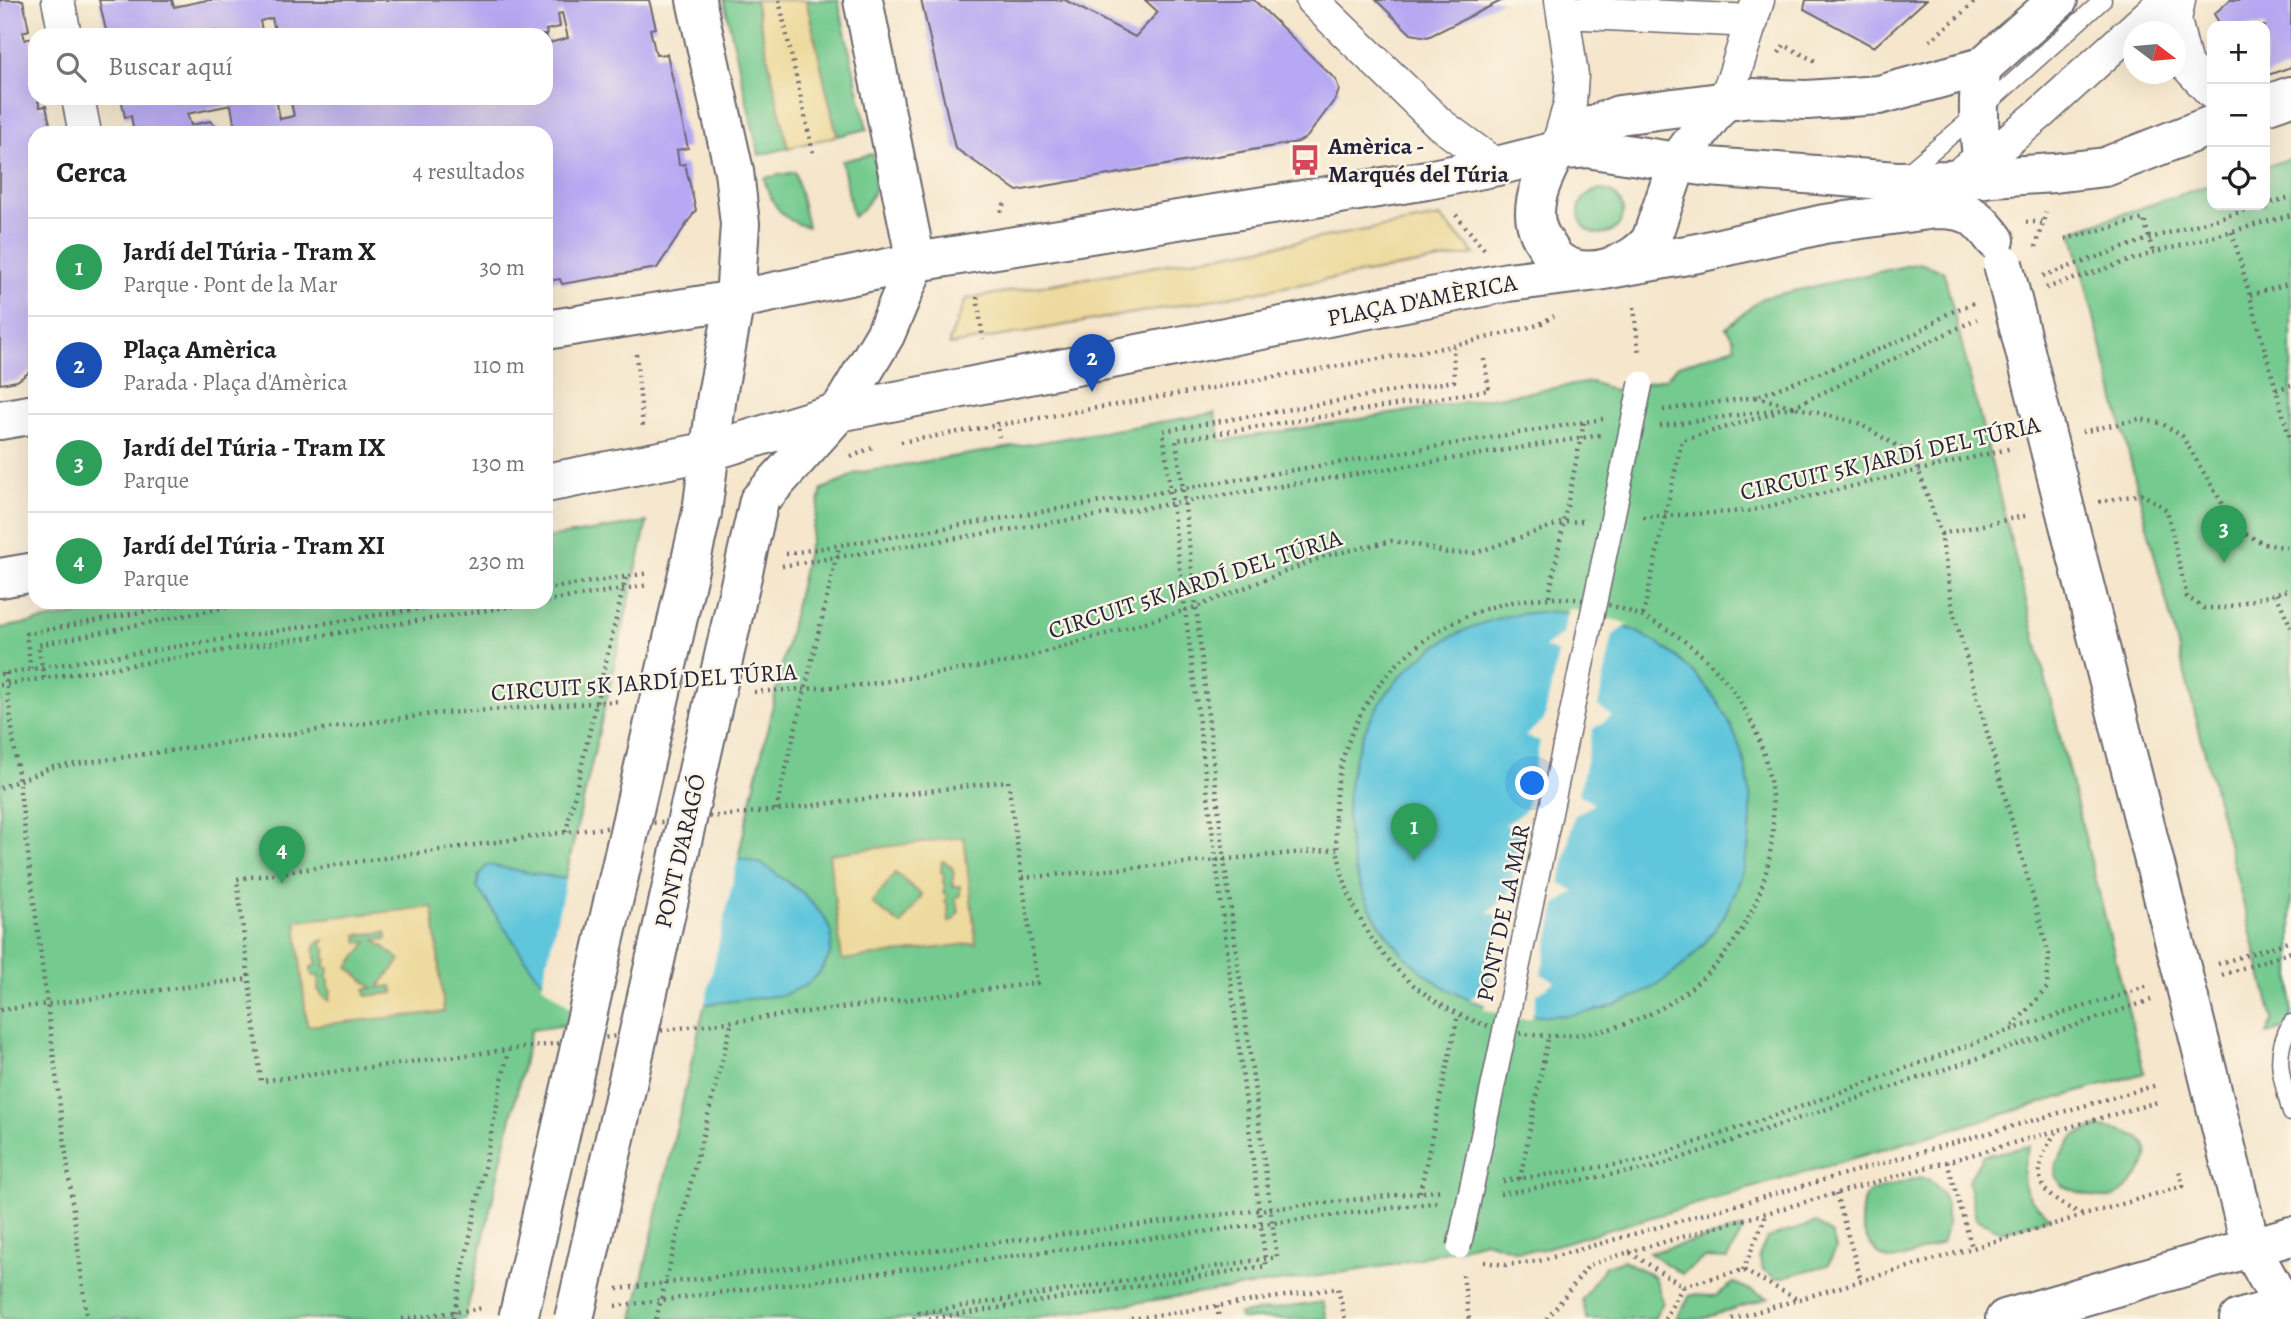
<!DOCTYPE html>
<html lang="es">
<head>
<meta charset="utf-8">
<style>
  :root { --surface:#fff; --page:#f6f6f6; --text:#202124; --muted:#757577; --line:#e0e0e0; --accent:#d1495b }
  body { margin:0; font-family:Alegreya,serif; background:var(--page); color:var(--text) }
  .controls { position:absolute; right:21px; top:21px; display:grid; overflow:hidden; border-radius:14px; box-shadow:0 7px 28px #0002 }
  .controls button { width:63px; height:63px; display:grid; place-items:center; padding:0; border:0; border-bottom:2px solid var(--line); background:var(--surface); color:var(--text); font:35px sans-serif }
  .compass { position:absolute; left:2123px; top:21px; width:63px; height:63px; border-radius:50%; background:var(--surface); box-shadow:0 7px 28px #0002; rotate:106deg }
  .you { position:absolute; left:1533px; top:784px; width:24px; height:24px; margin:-18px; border:5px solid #fff; border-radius:50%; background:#1a73e8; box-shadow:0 0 0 10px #1a73e833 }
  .badge { display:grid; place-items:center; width:46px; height:46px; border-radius:50%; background:var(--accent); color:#fff; font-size:23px; font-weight:700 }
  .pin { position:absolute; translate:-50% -58px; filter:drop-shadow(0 2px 4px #0008) }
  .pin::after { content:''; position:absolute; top:37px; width:24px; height:21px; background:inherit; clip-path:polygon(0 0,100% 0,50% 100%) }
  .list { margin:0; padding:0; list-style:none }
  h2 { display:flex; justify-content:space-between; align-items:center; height:91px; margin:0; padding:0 28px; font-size:30px }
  h2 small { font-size:23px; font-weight:400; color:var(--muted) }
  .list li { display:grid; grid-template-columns:46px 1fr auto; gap:21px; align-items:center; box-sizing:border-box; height:98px; padding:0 28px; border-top:2px solid var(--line) }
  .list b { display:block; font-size:26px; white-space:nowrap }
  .list p { margin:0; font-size:23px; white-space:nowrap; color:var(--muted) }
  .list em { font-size:23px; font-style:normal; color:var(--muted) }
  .icon { flex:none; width:38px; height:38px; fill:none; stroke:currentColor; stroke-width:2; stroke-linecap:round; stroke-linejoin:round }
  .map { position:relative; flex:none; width:2291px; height:1319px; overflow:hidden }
  .search { position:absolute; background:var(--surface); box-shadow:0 7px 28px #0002; left:28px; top:28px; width:525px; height:77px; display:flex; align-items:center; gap:18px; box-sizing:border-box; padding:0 24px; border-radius:21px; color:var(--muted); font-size:26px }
  .panel { position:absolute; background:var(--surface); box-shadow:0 7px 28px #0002; left:28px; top:126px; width:525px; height:483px; border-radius:21px }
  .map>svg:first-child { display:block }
  .green { fill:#74ca8f; stroke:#4b7665; stroke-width:2 }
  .sand { fill:#eeda9e; stroke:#887e6c; stroke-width:2; fill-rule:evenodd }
  .water { fill:#5fc6dc; stroke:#40748c; stroke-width:2 }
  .pier { fill:#f5e6cc }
  .building { fill:#b6a8f3; fill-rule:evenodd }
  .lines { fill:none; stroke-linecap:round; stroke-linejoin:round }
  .service-casing { stroke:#6c676e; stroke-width:19 }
  .minor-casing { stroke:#6c676e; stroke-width:35 }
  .tertiary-casing { stroke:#6c676e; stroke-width:42 }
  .primary-casing { stroke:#6c676e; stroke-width:42 }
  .path { stroke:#6c676e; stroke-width:4.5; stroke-dasharray:2 5; stroke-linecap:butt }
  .service { stroke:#fff; stroke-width:16 }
  .minor { stroke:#fff; stroke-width:32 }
  .tertiary { stroke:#fff; stroke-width:38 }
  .primary { stroke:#fff; stroke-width:38 }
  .pedestrian-bridge-casing { stroke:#6c676e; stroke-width:26; stroke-linecap:butt }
  .primary-bridge-casing { stroke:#6c676e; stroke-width:42; stroke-linecap:butt }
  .pedestrian-bridge { stroke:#fff; stroke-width:23 }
  .primary-bridge { stroke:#fff; stroke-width:38 }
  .labels { text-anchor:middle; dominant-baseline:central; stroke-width:5; stroke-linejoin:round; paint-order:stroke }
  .poi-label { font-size:24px; font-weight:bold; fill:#22223b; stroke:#fcf5e5; text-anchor:start }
  .street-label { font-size:24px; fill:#22223b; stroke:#fcf5e5 }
</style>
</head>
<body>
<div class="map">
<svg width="2291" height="1319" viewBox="0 0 2291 1319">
  <rect width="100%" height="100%" fill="#fcf5e5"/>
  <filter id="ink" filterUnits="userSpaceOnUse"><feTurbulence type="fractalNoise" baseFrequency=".0143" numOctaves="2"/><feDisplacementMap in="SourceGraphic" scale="14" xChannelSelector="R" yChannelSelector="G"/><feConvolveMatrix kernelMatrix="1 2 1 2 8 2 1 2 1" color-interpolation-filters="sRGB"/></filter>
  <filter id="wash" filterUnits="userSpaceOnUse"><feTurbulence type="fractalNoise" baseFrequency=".00686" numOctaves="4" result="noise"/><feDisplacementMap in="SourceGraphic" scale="28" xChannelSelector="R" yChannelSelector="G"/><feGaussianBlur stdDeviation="1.57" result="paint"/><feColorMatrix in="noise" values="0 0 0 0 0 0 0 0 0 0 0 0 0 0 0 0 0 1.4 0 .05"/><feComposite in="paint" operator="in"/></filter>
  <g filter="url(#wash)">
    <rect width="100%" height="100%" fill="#f5e6cc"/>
    <path class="green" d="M724,0H755L788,148L759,155Z
      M806,0H838L867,129L837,136Z
      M873,154C879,181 876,201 853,217L842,161Z
      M2291,158V1027L2267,1034L2273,1020L2072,231L2212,184V205H2265V167Z
      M795,172L808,227C781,221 771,203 764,178Z
      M1579 212a22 22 0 1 1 44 0a22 22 0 1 1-44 0Z
      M1919,263L1943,271L1945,277L2144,1073L1539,1250L1517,1251L1485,1241L1393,1265L1026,1319H633L822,489L840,482L856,473L1215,413L1221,441L1591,382L1614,390L1667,378L1677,366L1735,347L1733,338L1726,328L1762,298Z
      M647,522L542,980L609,1019L531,1030L465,1319H0V628L147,602H546V538Z
      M2098,1127C2137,1130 2166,1144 2133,1182C2127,1188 2119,1196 2110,1198C2096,1200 2076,1191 2062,1186L2055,1175L2056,1163L2065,1149L2075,1135Z
      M2029,1146C2018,1180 2021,1195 2050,1217L2004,1232L1976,1219L1968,1181L1983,1156Z
      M1920,1177C1949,1185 1952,1218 1942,1243C1930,1247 1902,1260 1890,1260C1884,1259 1880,1255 1876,1251C1860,1235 1856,1211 1869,1192Z
      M1816,1223L1832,1234L1836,1249L1828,1265L1776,1279L1763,1270L1759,1256L1767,1238Z
      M1744,1228L1727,1259L1704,1258L1682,1274L1649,1253Z
      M1623,1260L1655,1277L1663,1302L1654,1319H1587L1582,1300L1605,1266Z
      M1734,1283L1769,1298L1701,1319H1676L1690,1295L1715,1296Z
      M1323,1302L1327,1319H1240L1239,1314Z"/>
    <path class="sand" d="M755,0H806L837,136L788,148Z
      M1440,217L1475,254L950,345L949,341L966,299Z
      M964,837L976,943L842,960L829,854ZM942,861C960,868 951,876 953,886H960V896L955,898L959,911L954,920L949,922L948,905L945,902L947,896L943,893L945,886L943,882L944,876L941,872ZM895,873L922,895L901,925L872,903Z
      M433,907L444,1012L307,1026L296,921ZM386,932L387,939L375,940L400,960L378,988L392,986L394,993L366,996L365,989L373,988L348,967L368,942L358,943L357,935ZM324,940L322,946L326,950L324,957L327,960L324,966L329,969L326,977L329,980L328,987L331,991L329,1001L323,997L318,989L319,976H313L311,973V967L317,965C315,954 309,945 324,940Z"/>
    <path class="water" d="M1347 814a202 202 0 1 1 404 0a202 202 0 1 1-404 0Z
      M738,858L762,864L803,893L825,918L832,935L830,955L820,972L805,986L783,995L682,1007L549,988L535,973L477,887L479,875L487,865L559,878L656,887Z"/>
    <path class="pier" d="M1568,608L1629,624L1613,635L1598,706L1612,716L1593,729L1579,794L1594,804L1574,816L1560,883L1575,891L1556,905L1541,974L1555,981L1537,994L1532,1019H1517L1484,1009L1485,1004L1469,999L1488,988L1503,917L1488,912L1508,897L1522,830L1505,825L1525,811L1540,741L1525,736L1544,720L1558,653L1544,647L1562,635Z
      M739,854L704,1008L608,1023L580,1015L542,985L567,875L656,883L668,882L705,863Z"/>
    <g id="blocks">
      <path class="building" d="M0,0H23L29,30L23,32L25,40L31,38L35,56V98H44L38,101L40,107L46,106L52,133H35V368L17,381L0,384Z
        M99,0H172L174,7L207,0H649L656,28L650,29L656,55L667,54L688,148L677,150L679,165L685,164L696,210L657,268L562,284L560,279L546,281V133H134L131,116L125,117L121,98H276L280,119L294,116L290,98H546V36L549,43L568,38L562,13L558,14L560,27L546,30L547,35H276L272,18L260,21L263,35H216L215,31L194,35H107ZM231,105L235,129L222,132L210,121L191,125L187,114Z
        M921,0H1065L1135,37L1158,12L1145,0H1254L1336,80L1339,90L1336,98L1307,137L1298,142L1017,191L955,148Z
        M1376,0H1503L1428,37L1411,34Z
        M1806,0H1926L1874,47L1804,9Z
        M2230,0H2291V67L2265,76V26H2221L2214,14Z"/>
    </g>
  </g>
  <g filter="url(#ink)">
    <use href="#blocks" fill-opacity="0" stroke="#6c676e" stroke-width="2"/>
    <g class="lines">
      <defs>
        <path id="service" d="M1904,175L1979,112L2103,0
          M2291,1023C2272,1056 2282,1079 2291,1113"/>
        <path id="minor" d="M58,0L65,35
          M1312,0L1440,124L1497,166
          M2179,0L2175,20L2186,65L2212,93
          M1564,12L1752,21
          M78,98L85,133
          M1723,101L1733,79L1758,0
          M1556,151L1570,104L1572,75L1561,0
          M1965,169L2000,147L2041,113L2165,0"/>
        <path id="tertiary" d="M1982,67C1976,104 1979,141 1985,178
          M1556,151L1589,127L1619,115L1751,98L1807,100L1879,95L1982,67L2058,0"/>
        <path id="primary" d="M696,0L734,171L740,224L735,300L717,395L702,512
          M2265,105L2291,96
          M1556,151C1547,170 1535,191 1535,213C1535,223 1539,235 1545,243C1549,249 1553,257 1558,261C1586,282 1632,265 1651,240L1678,161L1723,101
          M546,330L735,300L916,262L1427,180L1497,166L1556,151L1587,148L1709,167L1897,181L1947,180L2054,173L2105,167L2212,125
          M0,420L35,414
          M546,483L711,451L839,412L1508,282L1598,271L1698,253L1824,224L1936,209C1968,209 1976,215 1995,240
          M759,501L839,412L885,335L916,262L863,0
          M0,578L35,572
          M2203,1054L2251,1248L2283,1306
          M2005,1319L2291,1236
          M2239,1319L2291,1304"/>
      </defs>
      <use href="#service" class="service-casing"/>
      <use href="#minor" class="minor-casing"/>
      <use href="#tertiary" class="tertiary-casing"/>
      <use href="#primary" class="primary-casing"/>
      <path class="path" d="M779,0L813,153
        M1930,41L1977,0
        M1779,53L1784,45L1815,61
        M2265,204L2291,197
        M1001,212L1006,200
        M1456,215L1484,249
        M2026,222H2043
        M2232,232L2291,443
        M2065,239L2144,219L2153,253
        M2036,247L2046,212
        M2043,276L2151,238L2264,205
        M2046,288L2153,253L2291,215
        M2250,295L2291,283
        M977,297L983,339
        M1634,307L1639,355
        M636,354L643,426
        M2276,390L2291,385
        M1756,397L1858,423L1913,455L1941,534L1953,610L2049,954L2047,988L2010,1029
        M1793,407L1977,319
        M1663,410L1755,397L1849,362L1915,334L1949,313L1976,302
        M997,422L999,437
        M1660,426L1794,407
        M2082,432L2139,419L2161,423L2182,436L2238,530L2264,544L2291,548
        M901,442L1453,346L1538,325L1554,316
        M851,457L875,446
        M2099,502L2142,494L2167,510L2187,597L2204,608H2224L2291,589
        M1643,517L1749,511L2012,448
        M1941,534L2029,515
        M786,554L1603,419
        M782,566L1600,435
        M546,589L649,573
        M2276,594L2291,627
        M1549,596L1584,422
        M1335 817a219 219 0 1 1 438 0a219 219 0 1 1-438 0Z
        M546,601L649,585
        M1643,615L1682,440L1778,412
        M31,669L26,634L194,602
        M5,673L87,1319
        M0,674L462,602
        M44,678L38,645L252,602
        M0,685L540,602
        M754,692L864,685L1015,661L1196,607L1325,556L1391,541L1418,545L1448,553H1475L1564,522L1582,521
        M1008,781L1037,983L261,1081L237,879L566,832L776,810Z
        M0,788L53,767L432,714L620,701
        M776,810L839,547
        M566,832L626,576
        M1022,878L1337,849
        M2218,964L2291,941
        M2222,975L2291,952
        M0,1010L249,979
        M2056,1132C2027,1175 2037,1196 2083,1214
        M1947,1162L1972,1247
        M1520,1179L1548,1038
        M1503,1181L1641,1161L1797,1108L2010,1030L2149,986
        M1420,1192L1458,1015
        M1500,1194L1651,1168L2151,1000
        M1836,1194L1861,1280
        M1629,1252L2161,1101
        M1484,1262L1506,1265L1539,1261L2157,1085
        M1743,1270L1767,1213
        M1463,1275L1469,1319
        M617,1289L1260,1210L1443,1190
        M615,1306L1439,1202
        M1217,1306L1219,1319
        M402,1319L484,1308
        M453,1319L508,1051
        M656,1319L732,1021
        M914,1319L919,1313L1277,1257L1224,859L1183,489L1176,440L1489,390L1484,359
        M929,1319L1266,1266L1163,431L1454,381L1453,346
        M1131,1319L1338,1288L1345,1319
        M1547,1319L1589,1265L1629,1252L1683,1286L1743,1270L1799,1300
        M1665,1319L1683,1286
        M1732,1319L2183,1186L2179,1169"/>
      <use href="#service" class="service"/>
      <use href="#minor" class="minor"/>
      <use href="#tertiary" class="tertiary"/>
      <use href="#primary" class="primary"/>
      <defs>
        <path id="pedestrian-bridge" d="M1459,1247L1641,383"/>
        <path id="primary-bridge" d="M2003,264L2203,1054
          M518,1319L702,512
          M574,1319L759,501"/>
      </defs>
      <use href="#pedestrian-bridge" class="pedestrian-bridge-casing"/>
      <use href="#primary-bridge" class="primary-bridge-casing"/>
      <use href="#pedestrian-bridge" class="pedestrian-bridge"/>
      <use href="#primary-bridge" class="primary-bridge"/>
    </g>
  </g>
  <defs>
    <symbol id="bus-bare" viewBox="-9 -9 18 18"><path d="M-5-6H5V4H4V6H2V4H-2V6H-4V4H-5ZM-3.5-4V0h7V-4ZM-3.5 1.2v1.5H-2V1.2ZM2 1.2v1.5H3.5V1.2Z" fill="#d1495b" stroke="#fcf5e5" stroke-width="2.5" paint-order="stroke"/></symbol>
  </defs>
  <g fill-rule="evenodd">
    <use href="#bus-bare" x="1283" y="138" width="44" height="44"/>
  </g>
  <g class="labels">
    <g class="poi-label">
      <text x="1328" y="146">Amèrica -<tspan x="1328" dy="28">Marqués del Túria</tspan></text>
    </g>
    <g class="street-label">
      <text transform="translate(1422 300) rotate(-11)">PLAÇA D'AMÈRICA</text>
      <text transform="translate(1890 458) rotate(-13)">CIRCUIT 5K JARDÍ DEL TÚRIA</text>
      <text transform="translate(1195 584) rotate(-18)">CIRCUIT 5K JARDÍ DEL TÚRIA</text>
      <text transform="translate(644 682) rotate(-4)">CIRCUIT 5K JARDÍ DEL TÚRIA</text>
      <text transform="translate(680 851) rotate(-77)">PONT D'ARAGÓ</text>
      <text transform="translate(1503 913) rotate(-78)">PONT DE LA MAR</text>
    </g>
  </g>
</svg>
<div class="controls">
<button>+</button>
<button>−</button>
<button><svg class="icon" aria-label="locate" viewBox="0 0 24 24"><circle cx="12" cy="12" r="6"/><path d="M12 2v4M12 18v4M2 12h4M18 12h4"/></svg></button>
</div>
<svg class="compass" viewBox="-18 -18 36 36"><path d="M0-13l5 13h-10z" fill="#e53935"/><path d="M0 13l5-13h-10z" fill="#757577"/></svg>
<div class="you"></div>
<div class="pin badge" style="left:1414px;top:861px;background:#2e9e5b">1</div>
<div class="pin badge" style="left:1092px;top:392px;background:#1a4fb4">2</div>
<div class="pin badge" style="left:2224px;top:563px;background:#2e9e5b">3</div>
<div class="pin badge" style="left:282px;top:884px;background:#2e9e5b">4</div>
<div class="search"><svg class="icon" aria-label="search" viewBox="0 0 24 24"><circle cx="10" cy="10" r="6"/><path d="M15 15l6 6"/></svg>Buscar aquí</div>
<section class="panel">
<h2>Cerca<small>4 resultados</small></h2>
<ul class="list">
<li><span class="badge" style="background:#2e9e5b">1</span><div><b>Jardí del Túria - Tram X</b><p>Parque · Pont de la Mar</p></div><em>30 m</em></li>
<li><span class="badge" style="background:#1a4fb4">2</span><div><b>Plaça Amèrica</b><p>Parada · Plaça d'Amèrica</p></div><em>110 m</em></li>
<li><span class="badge" style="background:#2e9e5b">3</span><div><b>Jardí del Túria - Tram IX</b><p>Parque</p></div><em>130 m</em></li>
<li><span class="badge" style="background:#2e9e5b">4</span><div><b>Jardí del Túria - Tram XI</b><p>Parque</p></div><em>230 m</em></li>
</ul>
</section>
</div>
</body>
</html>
